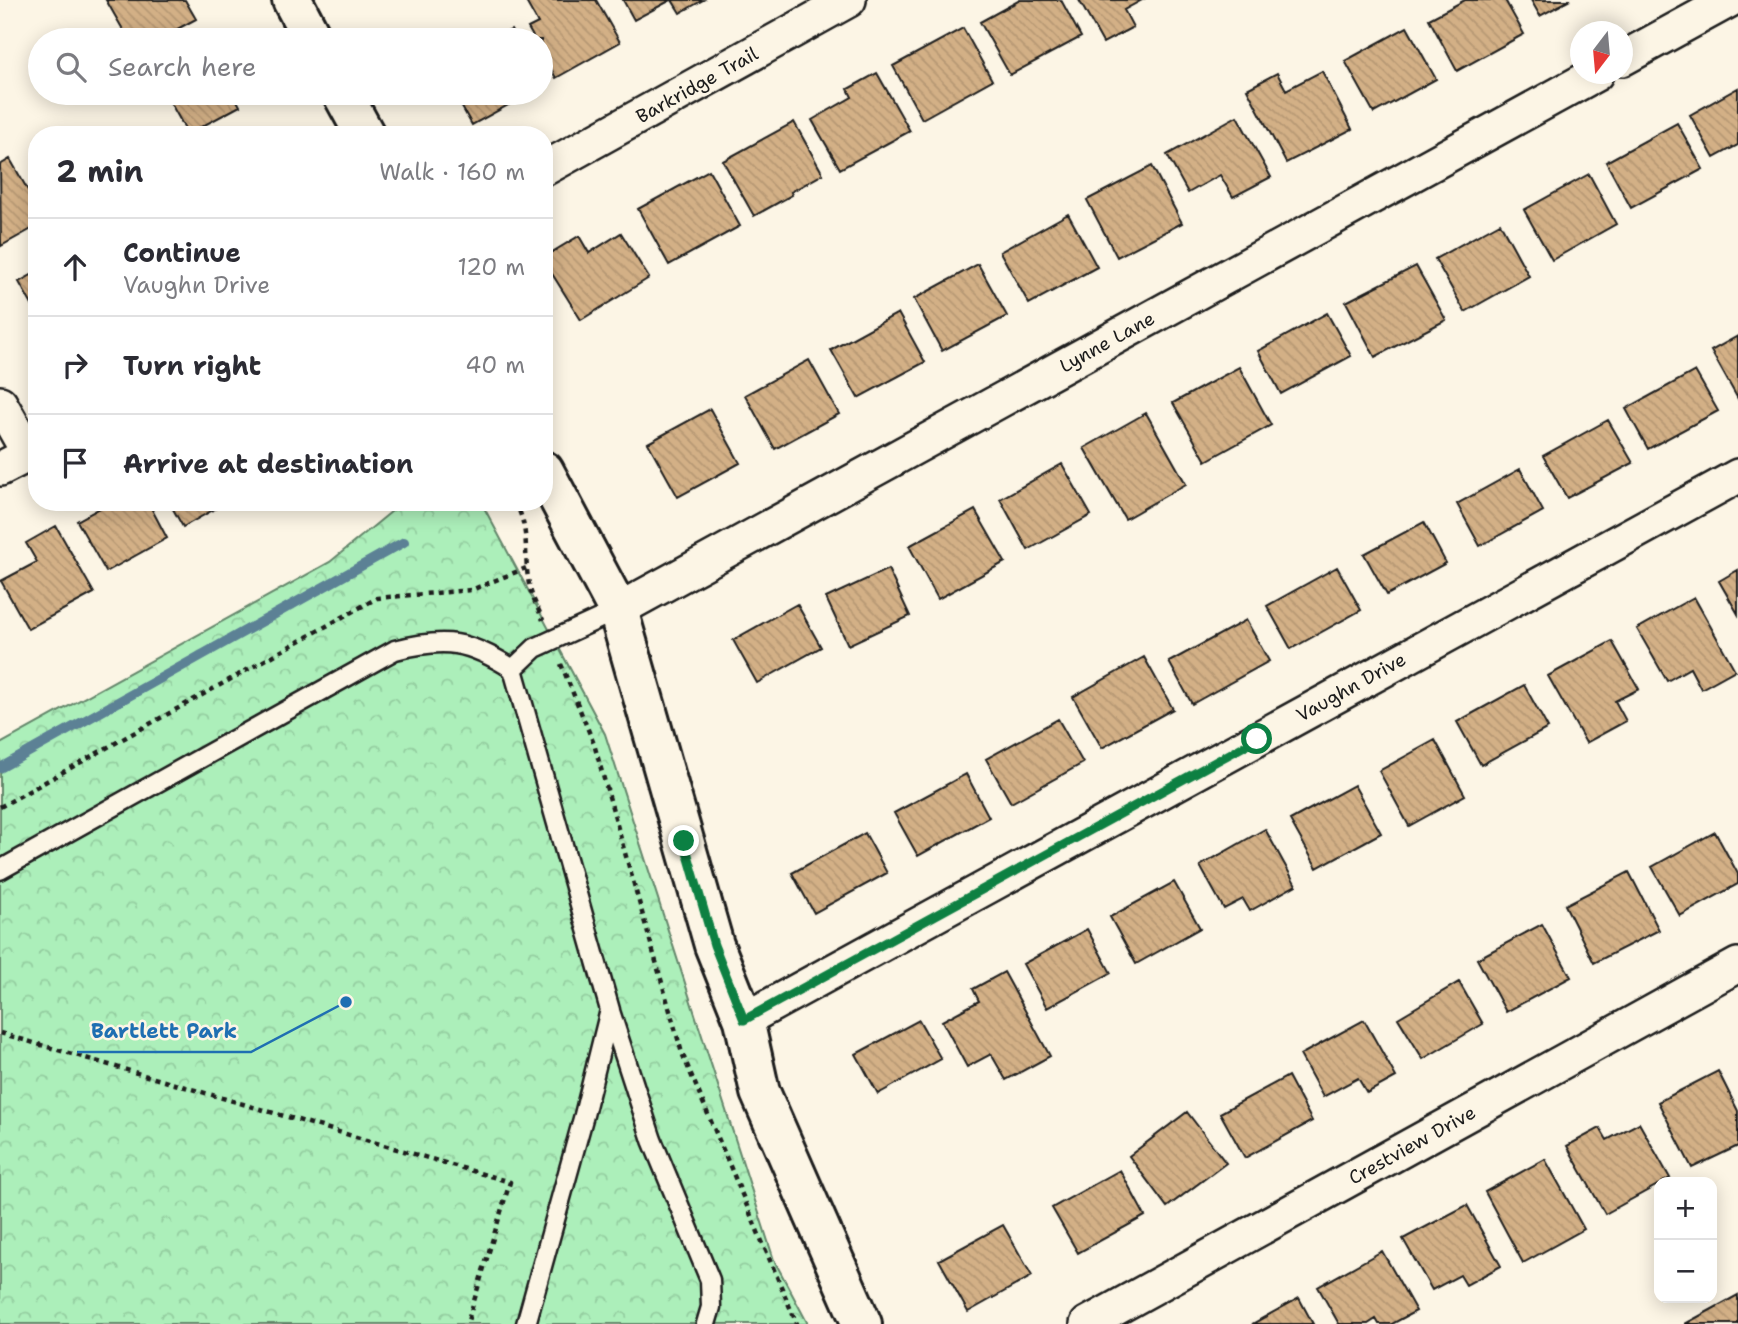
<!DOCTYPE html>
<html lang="en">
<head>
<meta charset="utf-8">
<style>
  :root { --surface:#fff; --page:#f2f2f3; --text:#2b2b33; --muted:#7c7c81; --line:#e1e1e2 }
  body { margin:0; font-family:"Shantell Sans",sans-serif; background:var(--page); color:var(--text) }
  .controls { position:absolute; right:21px; bottom:21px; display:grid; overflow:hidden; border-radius:14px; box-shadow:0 4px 18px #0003 }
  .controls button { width:63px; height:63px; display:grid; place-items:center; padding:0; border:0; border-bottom:2px solid var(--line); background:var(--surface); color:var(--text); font:35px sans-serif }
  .compass { position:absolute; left:1570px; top:21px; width:63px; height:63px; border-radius:50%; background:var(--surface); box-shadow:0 4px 18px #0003; rotate:196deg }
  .stop { position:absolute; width:21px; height:21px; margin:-16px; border:5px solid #0b8043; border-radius:50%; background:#fff }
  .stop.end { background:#0b8043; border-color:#fff; box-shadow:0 2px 7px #0008 }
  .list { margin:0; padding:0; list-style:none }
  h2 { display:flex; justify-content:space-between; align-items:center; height:91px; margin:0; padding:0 28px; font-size:30px }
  h2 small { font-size:23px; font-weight:400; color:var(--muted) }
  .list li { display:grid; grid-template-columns:46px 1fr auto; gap:21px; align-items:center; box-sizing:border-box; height:98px; padding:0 28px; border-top:2px solid var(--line) }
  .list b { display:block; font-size:26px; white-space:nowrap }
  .list p { margin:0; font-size:23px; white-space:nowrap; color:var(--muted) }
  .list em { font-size:23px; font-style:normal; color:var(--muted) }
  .icon { flex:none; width:38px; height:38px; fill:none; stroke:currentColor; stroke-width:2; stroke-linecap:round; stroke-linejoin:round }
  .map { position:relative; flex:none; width:1738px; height:1324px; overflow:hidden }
  .search { position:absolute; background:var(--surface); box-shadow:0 4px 18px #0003; left:28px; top:28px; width:525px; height:77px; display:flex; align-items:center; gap:18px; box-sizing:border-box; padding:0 24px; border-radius:38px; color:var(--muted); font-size:26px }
  .panel { position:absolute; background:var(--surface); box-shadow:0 4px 18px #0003; left:28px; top:126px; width:525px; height:385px; border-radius:28px }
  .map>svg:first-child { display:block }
  .park { fill:url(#park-crowns); stroke:#64866b; stroke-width:2 }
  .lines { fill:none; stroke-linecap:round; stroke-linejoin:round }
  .stream { stroke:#5b8195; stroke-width:10 }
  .building { fill:url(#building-back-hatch); stroke:#1c1c1c; stroke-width:2 }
  .service-casing { stroke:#1c1c1c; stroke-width:23 }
  .minor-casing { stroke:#1c1c1c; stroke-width:38 }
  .tertiary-casing { stroke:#1c1c1c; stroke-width:44 }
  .path { stroke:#1c1c1c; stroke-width:4.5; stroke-dasharray:5 5; stroke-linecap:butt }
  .service { stroke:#fcf5e5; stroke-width:18 }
  .minor { stroke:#fcf5e5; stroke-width:33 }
  .tertiary { stroke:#fcf5e5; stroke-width:38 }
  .route { stroke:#0b8043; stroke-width:9 }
  .labels { text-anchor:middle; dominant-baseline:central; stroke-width:5; stroke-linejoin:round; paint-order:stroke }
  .street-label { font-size:19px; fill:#1c1c1c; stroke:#fcf5e5 }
  .leader { fill:none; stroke:#1f6fb2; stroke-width:2.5 }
  .callout-dot { fill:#1f6fb2; stroke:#fcf5e5; stroke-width:2.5 }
  .callout-label { font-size:21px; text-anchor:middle; font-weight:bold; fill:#1f6fb2; stroke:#fcf5e5; stroke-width:5; stroke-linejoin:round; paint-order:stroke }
</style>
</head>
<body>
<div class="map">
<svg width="1738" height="1324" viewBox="0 0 1738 1324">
  <defs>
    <pattern id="park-crowns" width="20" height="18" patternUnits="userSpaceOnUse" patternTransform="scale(1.75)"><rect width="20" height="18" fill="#acefba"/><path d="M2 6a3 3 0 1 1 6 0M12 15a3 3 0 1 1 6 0" fill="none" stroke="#93cc9f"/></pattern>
    <pattern id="building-back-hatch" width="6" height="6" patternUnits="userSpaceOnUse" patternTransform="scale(1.75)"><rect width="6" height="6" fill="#d3b086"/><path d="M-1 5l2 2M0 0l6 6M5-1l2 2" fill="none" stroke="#b59773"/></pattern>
  </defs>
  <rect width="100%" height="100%" fill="#fcf5e5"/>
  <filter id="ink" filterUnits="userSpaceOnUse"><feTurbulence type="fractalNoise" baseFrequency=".0143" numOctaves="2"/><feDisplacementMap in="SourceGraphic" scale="14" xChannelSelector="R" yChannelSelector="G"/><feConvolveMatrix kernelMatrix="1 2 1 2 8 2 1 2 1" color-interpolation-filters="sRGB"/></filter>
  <g filter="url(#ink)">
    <path class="park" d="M403,502H481L605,734L774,1260L808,1324H0V744L330,562Z"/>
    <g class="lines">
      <path class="stream" d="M0,768L404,542"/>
    </g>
    <path class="building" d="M106,0H185L196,19L157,40H129Z
      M525,0H596L620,42L556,78L541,51V40H535L528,28L538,23Z
      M623,0H671L634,20Z
      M672,0H703L680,13Z
      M1020,0H1061L1081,37L1010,75L980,22Z
      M1079,0H1142L1124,10L1133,27L1103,43Z
      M1465,0H1505L1524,34L1457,71L1429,19Z
      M1531,0H1570L1540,16Z
      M1407,27L1436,79L1374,113L1345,61Z
      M963,28L992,80L922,119L893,66Z
      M511,30L516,40H491Z
      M1322,71L1352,129L1286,163L1247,89L1277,73L1286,90Z
      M877,73L910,131L840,169L812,120L852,97L848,89Z
      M1738,88V145L1714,158L1690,115Z
      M165,93H233L240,106L188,134Z
      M454,93H530L472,125Z
      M1237,116L1271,177L1233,197L1220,175L1188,193L1167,155Z
      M794,122L823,174L791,192L792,195L754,216L723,161Z
      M1677,123L1703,169L1631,208L1606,162Z
      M10,159L37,206V226L1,246L0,165Z
      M1152,166L1182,223L1117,257L1087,200Z
      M709,170L740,226L669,265L638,209Z
      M1589,174L1616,224L1552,260L1524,210Z
      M1068,214L1097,267L1029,304L1000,252Z
      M1500,223L1529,276L1465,312L1435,259Z
      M621,233L649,278L581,320L544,261V257L579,236L589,253Z
      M978,264L1007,316L942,351L914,299Z
      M1416,266L1446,320L1375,357L1346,302Z
      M37,272V314L19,282Z
      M898,313L925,362L858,398L831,350Z
      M1327,313L1351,356L1281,394L1258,351Z
      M1738,336V399L1711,351Z
      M809,360L839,414L775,449L745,395Z
      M1239,367L1271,425L1206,461L1173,403Z
      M1695,371L1718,411L1648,449L1626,409Z
      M710,409L740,463L678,497L648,443Z
      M1146,413L1186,484L1125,519L1084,448Z
      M1608,420L1633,463L1567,498L1543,456Z
      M1062,464L1091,515L1028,550L1000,499Z
      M1520,469L1543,511L1480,546L1457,504Z
      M111,502H148L167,538L106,572L77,521Z
      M169,502H227L183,527Z
      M975,510L1005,562L938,599L909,546Z
      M1424,522L1446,563L1387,595L1364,554Z
      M56,526L94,593L28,629L1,581L37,562L26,543Z
      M1337,567L1361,610L1291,649L1267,606Z
      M888,569L910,616L848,645L826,598Z
      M1738,570V614L1719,581Z
      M1694,597L1735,670L1701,689L1690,668L1667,681L1637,629Z
      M797,604L821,647L757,683L733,640Z
      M1246,620L1269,661L1192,704L1169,662Z
      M1612,641L1639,689L1615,701L1626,721L1586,743L1548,676Z
      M1144,657L1173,709L1102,748L1073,697Z
      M1524,685L1548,728L1481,765L1457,722Z
      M1058,719L1083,763L1011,803L986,759Z
      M1435,740L1465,795L1409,826L1379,771Z
      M966,774L989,817L918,856L894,813Z
      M1354,785L1381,833L1317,868L1290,820Z
      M1265,829L1296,885L1250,911L1243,899L1224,909L1200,866Z
      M1715,832L1738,874V884L1680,916L1652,867Z
      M865,833L887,873L814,913L792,873Z
      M1629,872L1659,930L1594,963L1565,905Z
      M1174,882L1200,928L1136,964L1110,917Z
      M1542,924L1571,977L1506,1012L1477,959Z
      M1087,929L1111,973L1047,1008L1023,964Z
      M1004,972L1050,1056L1006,1080L991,1054L967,1067L942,1021L979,1001L973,989Z
      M1459,982L1483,1024L1423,1059L1398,1018Z
      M919,1020L941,1059L878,1094L856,1054Z
      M1364,1020L1396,1077L1367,1093L1358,1078L1323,1097L1300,1055Z
      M1718,1071L1738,1111V1146L1692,1168L1658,1102Z
      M1288,1076L1312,1121L1245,1158L1220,1113Z
      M1187,1112L1226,1163L1167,1207L1129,1156Z
      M1639,1123L1670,1178L1605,1214L1567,1146L1600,1128L1607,1140Z
      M1545,1159L1584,1229L1523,1263L1485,1192Z
      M1120,1170L1145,1216L1078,1253L1052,1208Z
      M1467,1205L1501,1266L1466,1285L1460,1275L1432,1290L1403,1239Z
      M1003,1225L1032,1276L968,1312L939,1260Z
      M1382,1251L1416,1311L1392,1324H1379L1376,1319L1368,1324H1339L1318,1287Z
      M1738,1295V1324H1685Z
      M1299,1298L1313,1324H1252Z"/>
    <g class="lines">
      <defs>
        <path id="service" d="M513,669L535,648L618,610
          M0,870L395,650C446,637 469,641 513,669L610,1010L584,1115L526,1324
          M610,1011L652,1140L710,1280L711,1307L706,1324"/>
        <path id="minor" d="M1622,59L1730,0
          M544,169L849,0
          M0,403L29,454
          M0,469L37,450
          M618,610L1596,74
          M744,1020L1738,476
          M1087,1324L1738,965"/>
        <path id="tertiary" d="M292,0L313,40
          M342,93L365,135
          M544,471L618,610L714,945L744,1020L760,1092L862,1324"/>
      </defs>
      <use href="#service" class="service-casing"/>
      <use href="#minor" class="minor-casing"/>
      <use href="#tertiary" class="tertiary-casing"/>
      <path class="path" d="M515,502C531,531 523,554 529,584C531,596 538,608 543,620
        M561,664L594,744L682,1053L797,1324
        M0,807L377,598L471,590L526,568
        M0,1033L510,1182L467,1324"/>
      <use href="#service" class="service"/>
      <use href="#minor" class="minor"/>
      <use href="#tertiary" class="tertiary"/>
    </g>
  </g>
  <g class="lines" filter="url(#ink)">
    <path class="route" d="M684,841L714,945L744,1020L1257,739"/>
  </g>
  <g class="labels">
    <g class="street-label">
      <text transform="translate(697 85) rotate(-29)">Barkridge Trail</text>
      <text transform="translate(1107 342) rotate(-29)">Lynne Lane</text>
      <text transform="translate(1351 687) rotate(-29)">Vaughn Drive</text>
      <text transform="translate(1412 1145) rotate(-29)">Crestview Drive</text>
    </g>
  </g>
  <path class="leader" d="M346 1002L251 1052H77"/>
  <circle class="callout-dot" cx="346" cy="1002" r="7"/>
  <g class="callout-label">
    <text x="164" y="1038">Bartlett Park</text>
  </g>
</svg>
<div class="controls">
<button>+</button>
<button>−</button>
</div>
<svg class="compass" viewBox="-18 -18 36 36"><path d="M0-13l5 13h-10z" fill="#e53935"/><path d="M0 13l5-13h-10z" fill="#7c7c81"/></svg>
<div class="stop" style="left:1257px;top:739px"></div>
<div class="stop end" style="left:684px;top:841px"></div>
<div class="search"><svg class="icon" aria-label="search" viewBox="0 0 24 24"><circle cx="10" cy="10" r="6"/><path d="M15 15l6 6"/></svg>Search here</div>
<section class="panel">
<h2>2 min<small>Walk · 160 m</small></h2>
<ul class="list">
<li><svg class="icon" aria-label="ahead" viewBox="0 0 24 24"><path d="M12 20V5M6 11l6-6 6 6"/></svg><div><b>Continue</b><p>Vaughn Drive</p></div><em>120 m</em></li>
<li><svg class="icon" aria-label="right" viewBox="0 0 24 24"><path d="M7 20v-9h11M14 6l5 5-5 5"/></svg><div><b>Turn right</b></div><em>40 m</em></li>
<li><svg class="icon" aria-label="arrive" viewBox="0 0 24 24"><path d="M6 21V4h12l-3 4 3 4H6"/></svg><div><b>Arrive at destination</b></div></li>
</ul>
</section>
</div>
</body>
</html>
